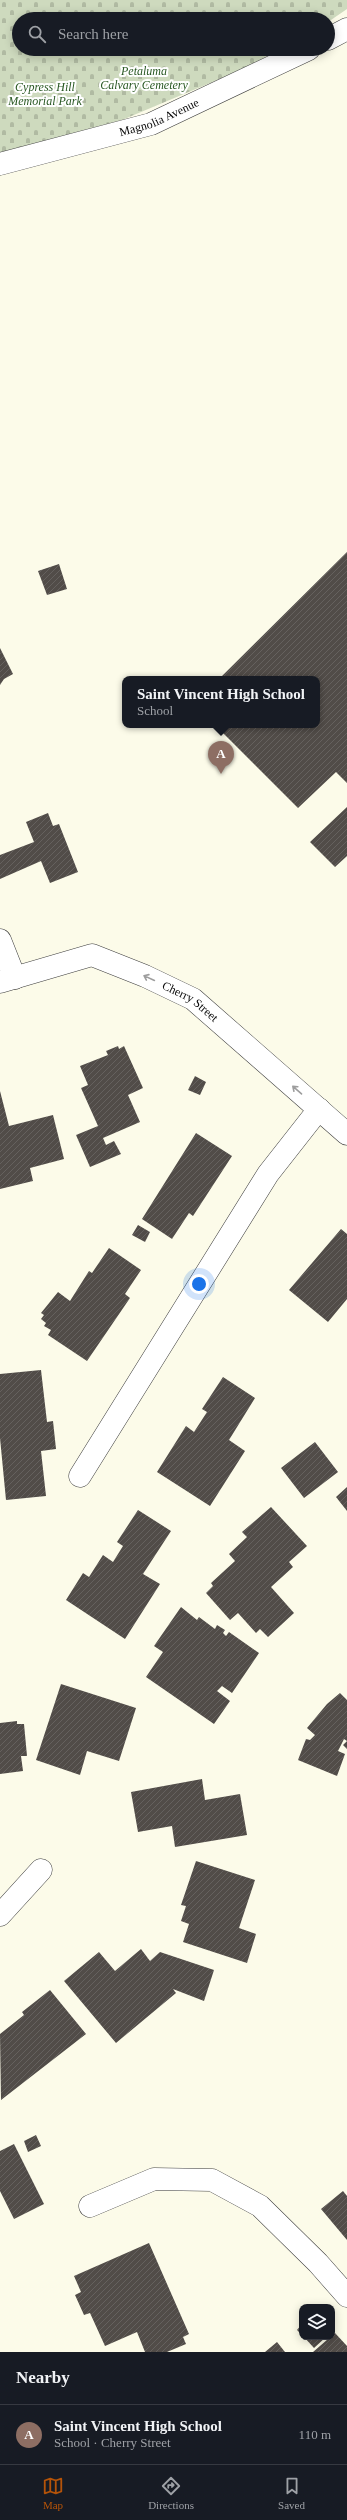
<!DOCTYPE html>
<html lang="en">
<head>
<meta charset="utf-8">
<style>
  :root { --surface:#171b24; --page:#242831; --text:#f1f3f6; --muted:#9ea1a6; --line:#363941; --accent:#b45309 }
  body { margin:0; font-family:"Times New Roman",serif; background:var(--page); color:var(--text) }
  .controls { position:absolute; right:12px; bottom:12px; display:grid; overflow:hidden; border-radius:8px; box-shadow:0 2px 10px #0003 }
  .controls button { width:36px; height:36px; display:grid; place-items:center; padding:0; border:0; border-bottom:1px solid var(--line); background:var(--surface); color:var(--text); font:20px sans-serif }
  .you { position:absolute; left:199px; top:1284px; width:14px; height:14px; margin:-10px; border:3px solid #fff; border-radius:50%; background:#1a73e8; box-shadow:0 0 0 6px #1a73e833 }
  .badge { display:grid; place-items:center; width:26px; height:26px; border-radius:50%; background:var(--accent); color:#fff; font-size:13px; font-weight:700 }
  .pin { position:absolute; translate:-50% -33px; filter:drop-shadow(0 1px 2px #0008) }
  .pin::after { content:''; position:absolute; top:21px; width:14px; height:12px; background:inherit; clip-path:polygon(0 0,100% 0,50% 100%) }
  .popup { position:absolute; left:122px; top:676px; width:198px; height:52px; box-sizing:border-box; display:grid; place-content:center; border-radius:8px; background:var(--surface); filter:drop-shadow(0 1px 3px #0005); font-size:13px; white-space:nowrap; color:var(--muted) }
  .popup b { font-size:15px; color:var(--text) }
  .popup::after { content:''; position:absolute; left:50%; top:100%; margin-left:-8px; border:8px solid transparent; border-top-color:var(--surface) }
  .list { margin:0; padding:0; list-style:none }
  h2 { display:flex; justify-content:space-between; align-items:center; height:52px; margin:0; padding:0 16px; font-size:17px }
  h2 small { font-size:13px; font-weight:400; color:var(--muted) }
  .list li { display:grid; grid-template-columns:26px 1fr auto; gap:12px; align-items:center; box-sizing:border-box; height:60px; padding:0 16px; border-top:1px solid var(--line) }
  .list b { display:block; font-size:15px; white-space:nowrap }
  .list p { margin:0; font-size:13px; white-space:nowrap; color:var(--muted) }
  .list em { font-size:13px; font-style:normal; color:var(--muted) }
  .icon { flex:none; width:22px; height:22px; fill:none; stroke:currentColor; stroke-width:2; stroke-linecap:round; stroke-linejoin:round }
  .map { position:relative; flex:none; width:347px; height:2352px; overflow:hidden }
  .search { position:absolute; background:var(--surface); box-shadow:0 2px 10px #0003; left:12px; right:12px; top:12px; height:44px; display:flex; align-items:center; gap:10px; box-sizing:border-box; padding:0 14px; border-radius:22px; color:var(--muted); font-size:15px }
  .sheet { height:112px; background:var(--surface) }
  nav { display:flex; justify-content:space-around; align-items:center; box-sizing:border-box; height:56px; border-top:1px solid var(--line); background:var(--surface); font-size:11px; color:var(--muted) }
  nav a { display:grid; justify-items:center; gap:2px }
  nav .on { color:var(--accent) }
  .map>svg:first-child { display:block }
  .cemetery { fill:url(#cemetery-stones) }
  .building { fill:url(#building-hatch) }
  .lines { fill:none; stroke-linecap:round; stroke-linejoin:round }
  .minor-casing { stroke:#3d3d3d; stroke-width:23 }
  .minor { stroke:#fff; stroke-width:22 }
  .oneway { stroke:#9d9d9d }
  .labels { text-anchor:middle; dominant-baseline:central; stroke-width:4; stroke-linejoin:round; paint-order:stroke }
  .park-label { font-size:12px; font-style:italic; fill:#295823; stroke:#fff }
  .street-label { font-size:12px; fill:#0a0a0a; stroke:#fff }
</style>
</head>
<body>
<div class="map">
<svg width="347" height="2352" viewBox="0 0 347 2352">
  <defs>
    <pattern id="cemetery-stones" width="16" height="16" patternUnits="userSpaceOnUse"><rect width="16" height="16" fill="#cedabe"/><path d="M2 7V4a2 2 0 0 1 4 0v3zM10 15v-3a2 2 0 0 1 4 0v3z" fill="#b0baa2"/></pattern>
    <pattern id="building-hatch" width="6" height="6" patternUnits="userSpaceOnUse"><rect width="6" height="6" fill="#514c48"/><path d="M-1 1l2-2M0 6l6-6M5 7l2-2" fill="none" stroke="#65615e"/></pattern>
  </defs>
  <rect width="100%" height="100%" fill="#fcfbe9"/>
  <path class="cemetery" d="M0,0H347V9L328,22V19H19V49H280L241,70L122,120L0,153Z"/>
  <path class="building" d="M347,552V783L336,772L298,808L215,725H317V679H219Z
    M59,564L67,589L47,595L38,571Z
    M0,648L13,674L4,679L0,685Z
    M347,807V856L335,867L310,842Z
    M48,813L53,826L59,824L78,872L50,883L41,861L0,879V855L34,842L26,822Z
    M118,1046L119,1049L124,1046L143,1088L128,1095L140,1122L103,1138L106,1145L114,1141L121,1154L90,1167L76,1135L98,1126L81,1088L88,1085L80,1066L108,1055L106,1051Z
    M195,1076L206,1082L200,1095L188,1090Z
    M0,1091L9,1126L53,1115L64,1159L30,1168L33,1181L0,1189Z
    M196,1133L232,1156L193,1216L189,1213L172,1239L142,1219Z
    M138,1225L150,1232L145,1242L132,1235Z
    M341,1229L347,1234V1299L328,1322L289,1290Z
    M109,1248L141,1270L125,1294L130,1298L87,1361L48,1335L51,1330L44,1326L46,1323L41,1319L44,1315L41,1313L58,1292L70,1301L89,1271L92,1273Z
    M41,1370L47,1422L53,1421L56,1449L41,1451L46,1496L6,1500L0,1438V1374Z
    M223,1377L255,1398L229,1440L245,1451L210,1506L157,1472L186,1426L194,1432L207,1412L202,1409Z
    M315,1442L338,1472L304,1498L281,1468Z
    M347,1487V1511L336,1497Z
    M271,1507L307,1546L289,1562L293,1567L271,1587L294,1613L268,1637L260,1629L256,1633L238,1613L230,1620L206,1593L213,1586L211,1583L235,1561L229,1554L247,1537L242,1532Z
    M138,1510L171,1531L143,1574L160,1584L125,1639L66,1600L83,1573L89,1577L103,1555L113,1562L123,1546L117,1542Z
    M181,1607L197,1620L199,1617L215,1629L217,1625L225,1630L223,1633L226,1636L229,1632L259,1653L232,1693L222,1686L217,1691L230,1701L214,1724L146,1677L163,1652L154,1646Z
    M61,1684L136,1708L119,1761L87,1751L80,1775L36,1760Z
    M340,1693L347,1700V1749L343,1745L347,1741L344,1739L338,1751L345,1754L337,1776L298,1760L306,1739L310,1740L315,1735L307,1728L327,1704Z
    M17,1721V1724H24L27,1756H21L23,1771L0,1774V1723Z
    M202,1779L205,1800L240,1794L247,1835L175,1847L172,1826L138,1832L131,1792Z
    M196,1861L255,1880L239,1928L256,1934L247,1963L183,1942L189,1924L181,1921L186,1906L181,1905Z
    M141,1949L150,1961L160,1952L214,1970L204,2001L173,1989L176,1993L116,2043L64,1981L99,1952L115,1971Z
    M50,1990L86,2034L1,2100L0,2034L24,2015L22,2012Z
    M36,2135L41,2146L28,2152L24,2141Z
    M14,2144L44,2204L14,2219L0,2191V2151Z
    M343,2191L347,2196V2240L321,2209Z
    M149,2243L189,2334L183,2337L186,2344L167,2352H145L137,2332L105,2346L90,2313L84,2315L75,2295L81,2292L74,2276Z
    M302,2324V2335L297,2330Z
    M335,2333L347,2346V2352H313Z
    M304,2337H326L314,2348Z
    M277,2342L285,2352H265Z"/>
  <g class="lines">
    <defs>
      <g id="minor">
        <path d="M328,39L347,29"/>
        <path id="s1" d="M0,164L151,124L309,49"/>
        <path d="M0,940L15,978"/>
        <path id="s2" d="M0,982L92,955L145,976L193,999L347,1134"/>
        <path d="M80,1476L268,1174L319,1109"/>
        <path d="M0,1915L41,1870"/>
        <path d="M90,2206L154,2179L212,2180L260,2206L318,2263L347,2296"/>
      </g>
    </defs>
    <use href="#minor" class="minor-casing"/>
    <use href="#minor" class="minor"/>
  </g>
  <defs><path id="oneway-shaft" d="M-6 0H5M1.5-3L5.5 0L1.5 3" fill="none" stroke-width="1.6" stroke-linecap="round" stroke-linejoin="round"/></defs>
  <g class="oneway">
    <use href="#oneway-shaft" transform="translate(149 978) rotate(-155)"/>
    <use href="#oneway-shaft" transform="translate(297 1090) rotate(-139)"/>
  </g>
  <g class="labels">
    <g class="park-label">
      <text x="144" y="71">Petaluma<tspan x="144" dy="14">Calvary Cemetery</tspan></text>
      <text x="45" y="87">Cypress Hill<tspan x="45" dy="14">Memorial Park</tspan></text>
    </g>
    <g class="street-label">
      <text stroke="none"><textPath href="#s1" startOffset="166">Magnolia Avenue</textPath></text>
      <text stroke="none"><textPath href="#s2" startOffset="205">Cherry Street</textPath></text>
    </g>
  </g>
</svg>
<div class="controls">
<button><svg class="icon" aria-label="layers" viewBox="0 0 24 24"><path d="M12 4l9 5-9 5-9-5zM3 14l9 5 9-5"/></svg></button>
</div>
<div class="you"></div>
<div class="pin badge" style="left:221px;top:774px;background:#8d6e63">A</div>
<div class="popup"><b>Saint Vincent High School</b>School</div>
<div class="search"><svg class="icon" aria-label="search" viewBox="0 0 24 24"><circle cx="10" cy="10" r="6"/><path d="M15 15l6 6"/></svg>Search here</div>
</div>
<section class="sheet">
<h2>Nearby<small></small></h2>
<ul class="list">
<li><span class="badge" style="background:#8d6e63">A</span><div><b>Saint Vincent High School</b><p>School · Cherry Street</p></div><em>110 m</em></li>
</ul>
</section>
<nav>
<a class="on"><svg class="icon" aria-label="map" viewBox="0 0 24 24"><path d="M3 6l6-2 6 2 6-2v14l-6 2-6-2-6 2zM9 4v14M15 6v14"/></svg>Map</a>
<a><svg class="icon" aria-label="directions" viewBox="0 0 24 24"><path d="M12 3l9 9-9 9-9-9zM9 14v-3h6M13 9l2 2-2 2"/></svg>Directions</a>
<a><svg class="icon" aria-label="saved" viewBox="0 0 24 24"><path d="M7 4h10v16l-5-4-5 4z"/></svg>Saved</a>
</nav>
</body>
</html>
